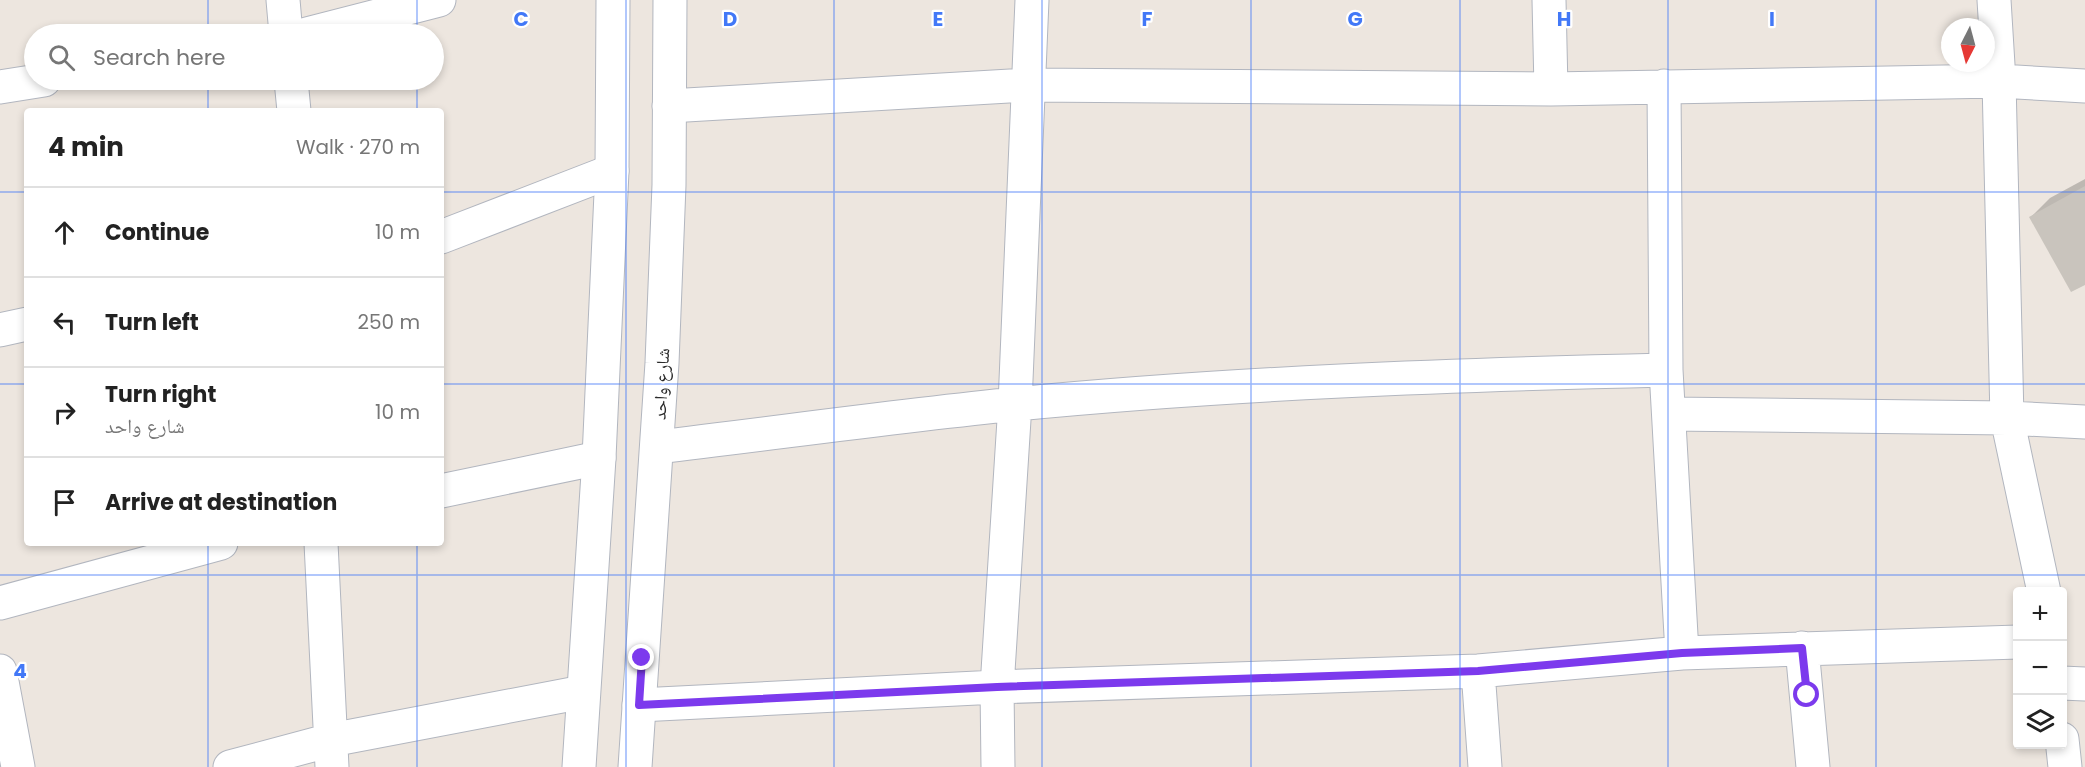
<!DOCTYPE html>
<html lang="en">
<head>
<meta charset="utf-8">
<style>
  :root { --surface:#fff; --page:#f6f6f6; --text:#222; --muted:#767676; --line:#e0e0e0 }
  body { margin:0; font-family:Poppins,"Noto Naskh Arabic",sans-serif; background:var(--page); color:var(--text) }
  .controls { position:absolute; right:18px; bottom:18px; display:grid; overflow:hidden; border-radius:6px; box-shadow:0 3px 9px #0003 }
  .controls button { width:54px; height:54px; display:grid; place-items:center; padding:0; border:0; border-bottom:2px solid var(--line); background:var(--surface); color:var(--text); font:30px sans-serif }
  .compass { position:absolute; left:1941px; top:18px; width:54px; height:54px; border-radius:50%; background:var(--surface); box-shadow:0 3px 9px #0003; rotate:186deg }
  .stop { position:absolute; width:18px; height:18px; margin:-14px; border:4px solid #7c3aed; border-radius:50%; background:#fff }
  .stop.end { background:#7c3aed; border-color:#fff; box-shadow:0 2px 6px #0008 }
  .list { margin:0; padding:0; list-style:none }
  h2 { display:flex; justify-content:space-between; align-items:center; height:78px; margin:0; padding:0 24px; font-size:26px }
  h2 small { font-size:20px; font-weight:400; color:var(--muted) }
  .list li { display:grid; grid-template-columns:39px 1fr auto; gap:18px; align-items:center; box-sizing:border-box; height:90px; padding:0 24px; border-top:2px solid var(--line) }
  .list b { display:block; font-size:22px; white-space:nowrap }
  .list p { margin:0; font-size:20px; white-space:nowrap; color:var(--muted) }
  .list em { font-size:20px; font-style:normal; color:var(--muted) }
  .icon { flex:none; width:33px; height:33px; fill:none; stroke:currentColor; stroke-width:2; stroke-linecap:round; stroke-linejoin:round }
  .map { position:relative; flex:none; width:2085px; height:767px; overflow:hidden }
  .search { position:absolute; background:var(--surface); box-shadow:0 3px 9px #0003; left:24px; top:24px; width:420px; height:66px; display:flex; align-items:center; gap:15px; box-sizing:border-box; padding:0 21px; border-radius:33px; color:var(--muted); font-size:22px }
  .panel { position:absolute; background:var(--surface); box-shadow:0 3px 9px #0003; left:24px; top:108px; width:420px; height:438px; border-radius:6px }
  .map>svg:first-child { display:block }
  .shadow { fill:#0003 }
  .building { fill:#c9c4bd }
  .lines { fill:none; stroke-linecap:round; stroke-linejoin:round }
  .minor-casing { stroke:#b2b6bf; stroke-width:35 }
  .tertiary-casing { stroke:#b2b6bf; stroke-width:35 }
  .minor { stroke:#fff; stroke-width:33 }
  .tertiary { stroke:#fff; stroke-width:33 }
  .route { stroke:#7c3aed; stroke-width:8 }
  .grid { fill:none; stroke:#4278f7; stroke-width:1.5; stroke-opacity:0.55 }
  .labels { text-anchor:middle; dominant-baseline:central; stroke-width:4.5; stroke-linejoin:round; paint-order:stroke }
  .street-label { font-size:18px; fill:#2c2c2c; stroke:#fff }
  .grid-label { font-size:20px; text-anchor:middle; font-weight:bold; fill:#4278f7; stroke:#fff; stroke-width:4.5; stroke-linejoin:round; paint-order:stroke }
</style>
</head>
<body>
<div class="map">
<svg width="2085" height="767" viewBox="0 0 2085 767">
  <rect width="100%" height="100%" fill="#ede6df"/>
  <path class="shadow" d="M2085,179V283L2031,217L2050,198Z"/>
  <path class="building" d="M2085,186V285L2071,292L2029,217Z"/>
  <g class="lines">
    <defs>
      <path id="minor" d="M283,0L286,34
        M1549,0L1551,89
        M1994,0L1999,81L2007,418L2044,592
        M307,34L439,0
        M291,80L294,111
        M1664,86L1666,370L1682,653
        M0,87L44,80
        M669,106L1028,85L1551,89L1999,81L2085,86
        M441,237L612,171
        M0,330L27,324
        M1669,414L2007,418L2085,422
        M657,447C776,433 896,416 1016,404C1232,383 1449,375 1666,370
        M441,491L599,458
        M321,543L332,767
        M0,603L221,543
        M1802,648L1813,767
        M0,671L18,767
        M1478,671L1485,767
        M2062,683L2085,684
        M639,705L997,687L1478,671L1682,653L2018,642
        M2062,739L2065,767
        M230,767L331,740L583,692
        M998,767L997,687L1015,404L1032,0"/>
      <path id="tertiary" d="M579,767L599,458L612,171L613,0
        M635,767L662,363L669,185L670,0"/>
    </defs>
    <use href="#minor" class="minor-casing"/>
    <use href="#tertiary" class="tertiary-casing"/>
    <use href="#minor" class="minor"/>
    <use href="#tertiary" class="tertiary"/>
  </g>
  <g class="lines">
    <path class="route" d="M642,658L639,705L997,687L1478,671L1682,653L1802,648L1807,695"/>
  </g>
  <path class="grid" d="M208,0V34M417,0V34M626,0V767M834,0V767M1042,0V767M1251,0V767M1460,0V767M1668,0V767M1876,0V767M208,80V111M417,80V111M0,192H27M441,192H2085M0,384H27M441,384H2085M208,543V767M417,543V767M0,575H2085"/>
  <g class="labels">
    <g class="street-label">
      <text transform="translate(661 384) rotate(-87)">شارع واحد</text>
    </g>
  </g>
  <g class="grid-label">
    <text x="521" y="26">C</text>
    <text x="730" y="26">D</text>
    <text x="938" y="26">E</text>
    <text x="1147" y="26">F</text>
    <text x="1355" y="26">G</text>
    <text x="1564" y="26">H</text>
    <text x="1772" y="26">I</text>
    <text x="20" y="678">4</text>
  </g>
</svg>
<div class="controls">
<button>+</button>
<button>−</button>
<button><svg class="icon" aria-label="layers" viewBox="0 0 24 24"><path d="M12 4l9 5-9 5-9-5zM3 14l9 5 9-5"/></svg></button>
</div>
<svg class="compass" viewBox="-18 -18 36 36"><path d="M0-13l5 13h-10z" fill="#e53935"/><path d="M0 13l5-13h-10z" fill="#767676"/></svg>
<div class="stop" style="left:1807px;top:695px"></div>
<div class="stop end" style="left:642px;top:658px"></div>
<div class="search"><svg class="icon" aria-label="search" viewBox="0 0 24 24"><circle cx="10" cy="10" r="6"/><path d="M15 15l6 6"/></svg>Search here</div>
<section class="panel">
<h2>4 min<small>Walk · 270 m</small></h2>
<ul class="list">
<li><svg class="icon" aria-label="ahead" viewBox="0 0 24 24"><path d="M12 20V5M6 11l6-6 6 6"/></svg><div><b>Continue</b></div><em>10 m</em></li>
<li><svg class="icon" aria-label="left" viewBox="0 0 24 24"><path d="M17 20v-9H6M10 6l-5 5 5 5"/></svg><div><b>Turn left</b></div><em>250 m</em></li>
<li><svg class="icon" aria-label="right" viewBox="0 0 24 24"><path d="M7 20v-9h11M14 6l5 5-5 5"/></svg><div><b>Turn right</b><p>شارع واحد</p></div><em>10 m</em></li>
<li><svg class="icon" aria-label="arrive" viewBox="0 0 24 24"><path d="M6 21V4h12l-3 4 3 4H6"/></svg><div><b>Arrive at destination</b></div></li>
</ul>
</section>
</div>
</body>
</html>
